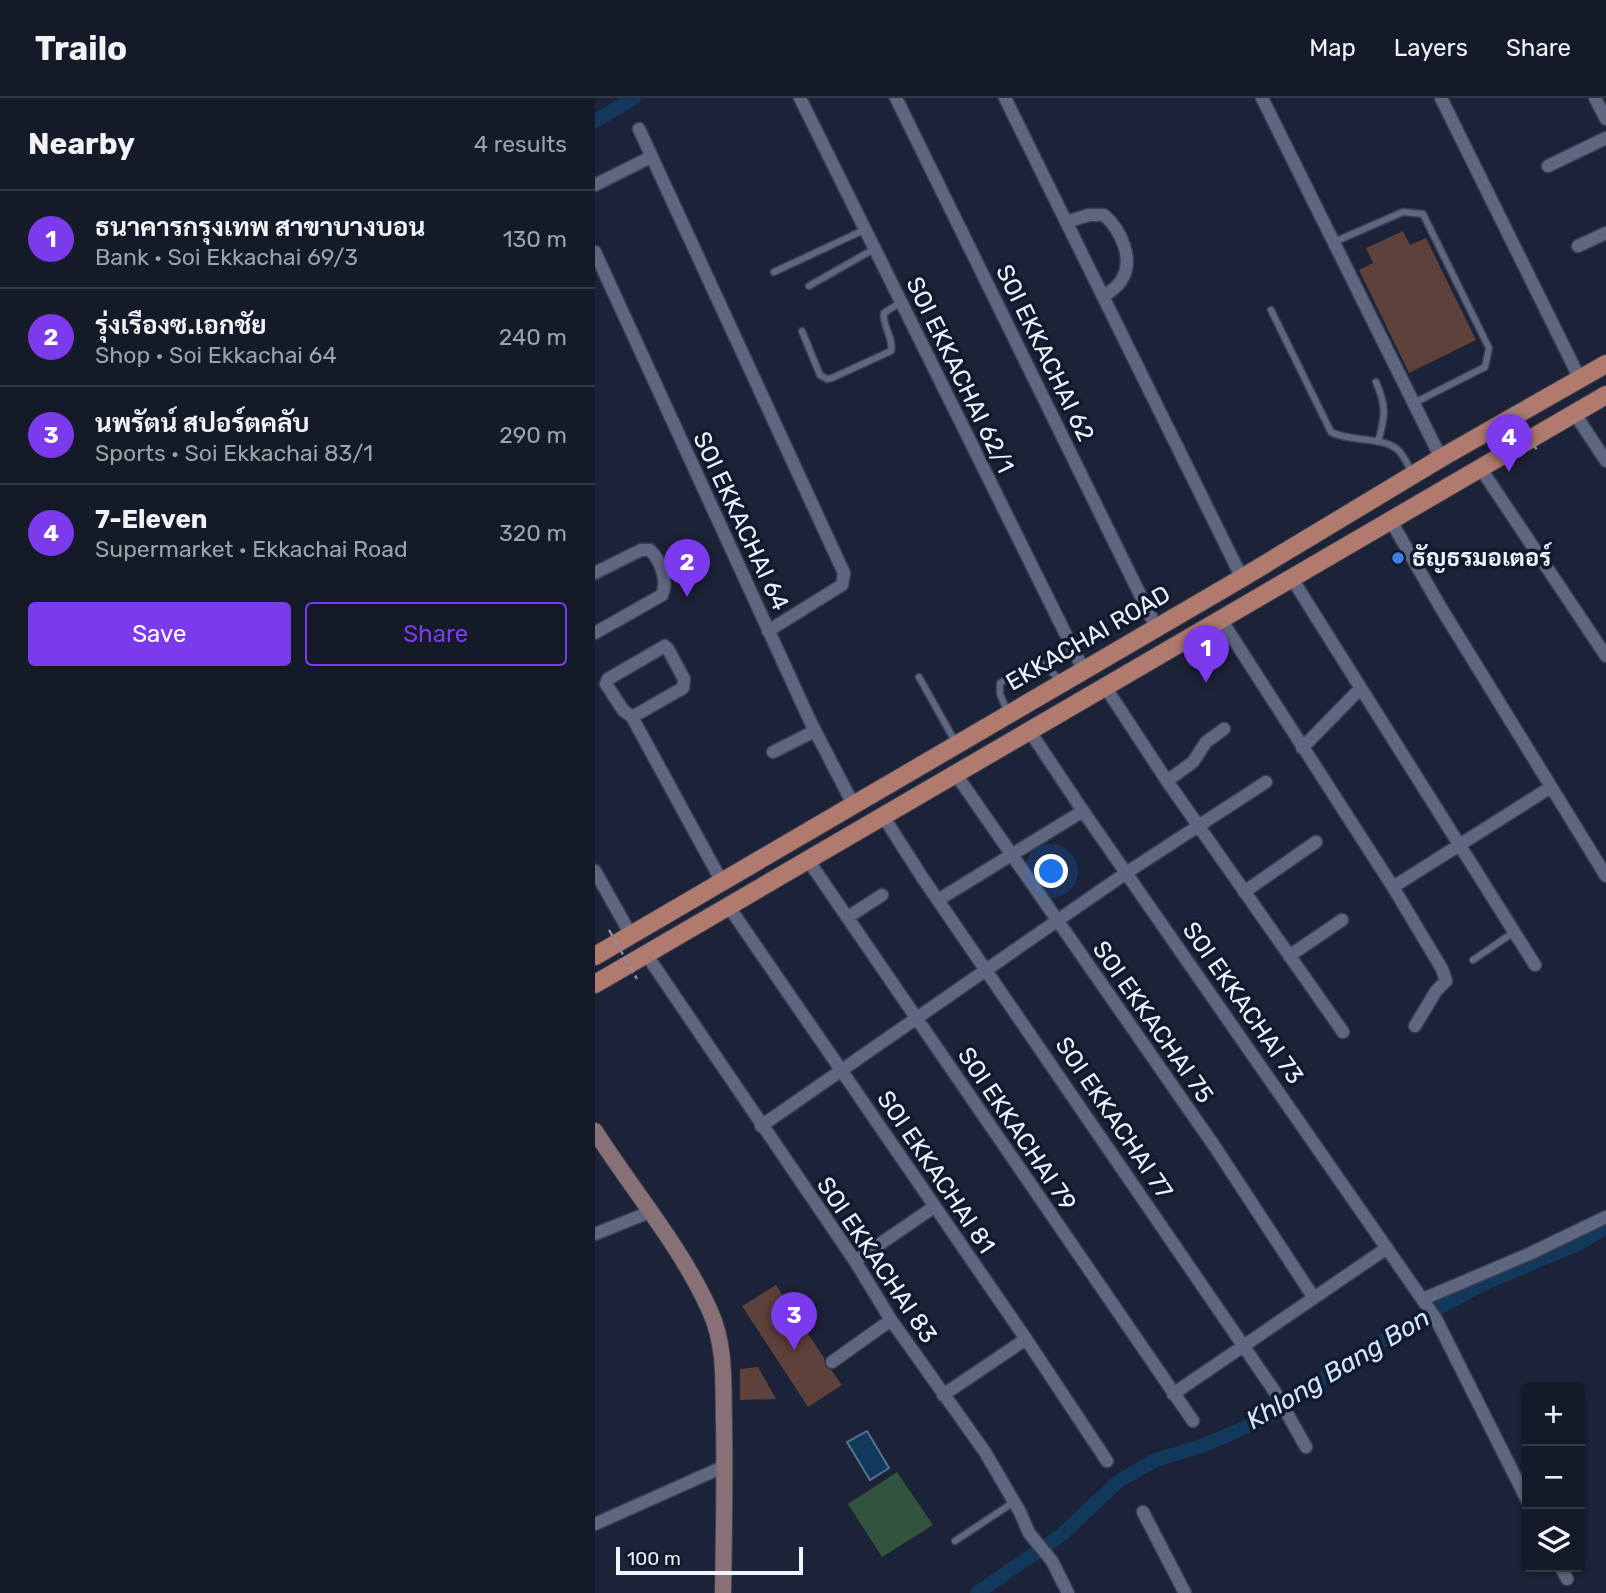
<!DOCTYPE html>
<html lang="en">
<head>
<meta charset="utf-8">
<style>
  :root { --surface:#151a29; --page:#1e2331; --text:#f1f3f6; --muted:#9da1a8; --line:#343846; --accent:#7c3aed }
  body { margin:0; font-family:Rubik,Sarabun,sans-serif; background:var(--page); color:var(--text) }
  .controls { position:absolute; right:21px; bottom:21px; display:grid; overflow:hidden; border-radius:7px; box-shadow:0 2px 5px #0004 }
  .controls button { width:63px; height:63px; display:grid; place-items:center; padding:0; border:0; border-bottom:2px solid var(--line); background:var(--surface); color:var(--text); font:35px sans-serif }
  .scale { position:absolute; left:21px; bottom:18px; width:187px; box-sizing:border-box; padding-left:7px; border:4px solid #eff3ff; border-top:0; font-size:19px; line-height:24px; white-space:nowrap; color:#eff3ff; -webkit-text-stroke:5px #13192d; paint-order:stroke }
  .you { position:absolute; left:457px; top:774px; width:24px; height:24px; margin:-18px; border:5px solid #fff; border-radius:50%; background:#1a73e8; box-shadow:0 0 0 10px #1a73e833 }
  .badge { display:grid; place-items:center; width:46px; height:46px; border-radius:50%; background:var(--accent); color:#fff; font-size:23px; font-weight:700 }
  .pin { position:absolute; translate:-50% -58px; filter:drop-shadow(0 2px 4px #0008) }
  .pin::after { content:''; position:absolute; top:37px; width:24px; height:21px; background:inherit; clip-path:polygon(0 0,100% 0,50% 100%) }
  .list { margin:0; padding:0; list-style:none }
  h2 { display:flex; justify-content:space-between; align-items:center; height:91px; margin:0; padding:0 28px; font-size:30px }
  h2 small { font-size:23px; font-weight:400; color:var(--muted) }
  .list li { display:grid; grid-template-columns:46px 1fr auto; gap:21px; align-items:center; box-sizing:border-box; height:98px; padding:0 28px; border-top:2px solid var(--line) }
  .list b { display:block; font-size:26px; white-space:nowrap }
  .list p { margin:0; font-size:23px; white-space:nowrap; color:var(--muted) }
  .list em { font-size:23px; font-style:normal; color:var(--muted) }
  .actions { display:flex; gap:14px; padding:21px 28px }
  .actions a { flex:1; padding:16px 0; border:2px solid var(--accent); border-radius:7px; text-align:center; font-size:24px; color:var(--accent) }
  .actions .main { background:var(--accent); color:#fff }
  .icon { flex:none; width:38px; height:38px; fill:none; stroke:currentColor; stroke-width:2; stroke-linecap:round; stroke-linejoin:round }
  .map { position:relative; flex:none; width:1011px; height:1495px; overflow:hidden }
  header { display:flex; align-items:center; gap:42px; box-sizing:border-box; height:98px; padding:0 35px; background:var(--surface); border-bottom:2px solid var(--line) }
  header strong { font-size:33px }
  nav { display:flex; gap:38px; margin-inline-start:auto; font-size:24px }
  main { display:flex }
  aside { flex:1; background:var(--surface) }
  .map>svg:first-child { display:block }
  .green { fill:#32533e }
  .water { fill:#12395b; stroke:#54718c; stroke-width:2 }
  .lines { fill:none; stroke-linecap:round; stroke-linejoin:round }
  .canal { stroke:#12395b; stroke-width:14 }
  .building { fill:#5d413a }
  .lane-casing { stroke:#3a3e50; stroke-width:9 }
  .street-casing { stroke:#3a3e50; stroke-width:15 }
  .secondary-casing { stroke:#3a3e50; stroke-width:18 }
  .primary-casing { stroke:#3a3e50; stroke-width:20 }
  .lane { stroke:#5f6780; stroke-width:6 }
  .street { stroke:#5f6780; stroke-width:12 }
  .secondary { stroke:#887077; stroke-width:16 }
  .primary { stroke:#b07a6e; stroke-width:18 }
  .path-bridge { stroke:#8a8f9f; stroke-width:2.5; stroke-dasharray:7 3.5; stroke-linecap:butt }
  .shop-dot { fill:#3f7fe0; stroke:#13192d; stroke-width:2.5 }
  .labels { text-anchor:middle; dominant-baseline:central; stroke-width:7; stroke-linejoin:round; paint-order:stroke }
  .street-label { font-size:24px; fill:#eff3ff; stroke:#13192d }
  .poi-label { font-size:24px; font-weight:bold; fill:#eff3ff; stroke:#13192d; text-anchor:start }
  .water-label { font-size:26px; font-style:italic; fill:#cee6fe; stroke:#13192d }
</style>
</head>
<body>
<header>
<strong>Trailo</strong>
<nav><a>Map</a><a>Layers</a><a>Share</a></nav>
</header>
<main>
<aside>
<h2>Nearby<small>4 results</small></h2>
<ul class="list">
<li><span class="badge">1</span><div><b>ธนาคารกรุงเทพ สาขาบางบอน</b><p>Bank · Soi Ekkachai 69/3</p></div><em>130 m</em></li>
<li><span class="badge">2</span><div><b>รุ่งเรืองซ.เอกชัย</b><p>Shop · Soi Ekkachai 64</p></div><em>240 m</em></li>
<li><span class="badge">3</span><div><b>นพรัตน์ สปอร์ตคลับ</b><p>Sports · Soi Ekkachai 83/1</p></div><em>290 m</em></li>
<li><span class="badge">4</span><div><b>7-Eleven</b><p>Supermarket · Ekkachai Road</p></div><em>320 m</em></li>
</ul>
<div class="actions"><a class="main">Save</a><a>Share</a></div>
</aside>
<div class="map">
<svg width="1011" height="1495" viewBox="0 0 1011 1495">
  <rect width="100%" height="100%" fill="#1c2237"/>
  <path class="green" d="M302,1374L338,1427L287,1459L253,1406Z"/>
  <path class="water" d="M272,1333L294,1370L275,1382L252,1344Z"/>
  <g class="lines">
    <path class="canal" d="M0,23L39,0
      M382,1495L465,1438L525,1382L561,1362L609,1347L670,1321L758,1261L836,1214L890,1185L983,1146L1011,1129"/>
  </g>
  <path class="building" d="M808,133L815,147L831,140L881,242L814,275L764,172L778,165L771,150Z
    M181,1187L229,1260L230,1268L237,1273L247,1287L213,1309L147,1208Z
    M163,1269L181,1301L145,1302V1271Z"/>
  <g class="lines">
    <defs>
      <path id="lane" d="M739,144L808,114L828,116L894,250L890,269L819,305
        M179,174L269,132
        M214,188L279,151
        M676,212L736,334C756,345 790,337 805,354C810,360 813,368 817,374
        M207,233L225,277L232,281L237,280L296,253C299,240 287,228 289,215L306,204
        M781,284C792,309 790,319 783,344
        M324,579L361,645
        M412,613L405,596V585L437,566H448L467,584
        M878,862L919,834
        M360,1443L419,1404"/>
      <path id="street" d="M205,0L488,571
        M301,0L561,529
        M410,0L647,480
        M667,0L846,360
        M846,0L985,281
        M1000,0L1011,21
        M44,31L249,475L247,487L173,533
        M953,68L1011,40
        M0,87L56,59
        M471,124L494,117H509C526,132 540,162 526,183C522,189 515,194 509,198
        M983,148L1011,135
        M0,154L216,625L258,706
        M980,316L1011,363
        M886,371L1011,558
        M796,423L846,510L1011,778
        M0,475L46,452H55C66,463 73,483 67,497L0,535
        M696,479L940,867
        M625,520L798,789L847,871L851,883L841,893L820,928
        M509,587L572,683L748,934
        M37,619L88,590L89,581L73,551L70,548L13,581L11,586L28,612L37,619L127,784
        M434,632L488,713L841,1221L932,1402
        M707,650L765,591
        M178,654L220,633
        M360,675L620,1049L719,1200
        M572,683L598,664L611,644L629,631
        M288,718L327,779L680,1294L711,1349
        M213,762L598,1323
        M0,773L36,837
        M798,789L956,689
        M649,794L721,744
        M343,802L488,713
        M134,809L431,1241L512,1363
        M253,819L287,797
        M51,856L260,1163L296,1222L390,1354L425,1414L434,1435L457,1463L473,1495
        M694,858L747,822
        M166,1028L531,775L671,684
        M0,1136L55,1114
        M260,1163L339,1109
        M828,1201L934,1156L1011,1119
        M237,1264L296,1222
        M578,1296L792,1150
        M348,1297L431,1241
        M548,1414L590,1495
        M0,1426L130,1368
        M966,1469L972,1481"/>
      <path id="secondary" d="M0,1033C38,1093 86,1148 115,1213C131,1248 128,1286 129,1324C130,1381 129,1438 128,1495"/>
      <path id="primary" d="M0,858L647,480L846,360L1011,266
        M0,886L1011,297"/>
    </defs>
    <use href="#lane" class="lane-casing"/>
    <use href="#street" class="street-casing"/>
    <use href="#secondary" class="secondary-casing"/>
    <use href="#primary" class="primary-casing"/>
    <use href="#lane" class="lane"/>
    <use href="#street" class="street"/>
    <use href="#secondary" class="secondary"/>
    <use href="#primary" class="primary"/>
    <path class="path-bridge" d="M917,309L943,354
      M14,832L42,881"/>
  </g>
  <circle class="shop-dot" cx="803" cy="460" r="7"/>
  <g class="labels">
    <g class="street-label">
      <text transform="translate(450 255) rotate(64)">SOI EKKACHAI 62</text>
      <text transform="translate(365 277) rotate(64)">SOI EKKACHAI 62/1</text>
      <text transform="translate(146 423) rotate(65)">SOI EKKACHAI 64</text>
      <text transform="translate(493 540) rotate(-30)">EKKACHAI ROAD</text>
      <text transform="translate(648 905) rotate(55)">SOI EKKACHAI 73</text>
      <text transform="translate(558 924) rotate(55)">SOI EKKACHAI 75</text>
      <text transform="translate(519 1020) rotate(56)">SOI EKKACHAI 77</text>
      <text transform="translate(422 1031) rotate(56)">SOI EKKACHAI 79</text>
      <text transform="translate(341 1074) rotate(56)">SOI EKKACHAI 81</text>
      <text transform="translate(282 1162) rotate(56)">SOI EKKACHAI 83</text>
    </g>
    <g class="poi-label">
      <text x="817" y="460">ธัญธรมอเตอร์</text>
    </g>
    <g class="water-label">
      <text transform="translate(743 1271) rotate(-31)">Khlong Bang Bon</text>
    </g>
  </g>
</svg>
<div class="controls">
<button>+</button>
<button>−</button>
<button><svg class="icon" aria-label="layers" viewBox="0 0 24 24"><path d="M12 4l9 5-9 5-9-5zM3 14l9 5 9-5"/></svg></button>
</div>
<div class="scale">100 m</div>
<div class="you"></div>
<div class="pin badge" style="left:611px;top:585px">1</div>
<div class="pin badge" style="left:92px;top:499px">2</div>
<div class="pin badge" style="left:199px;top:1252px">3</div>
<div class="pin badge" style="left:914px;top:374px">4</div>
</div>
</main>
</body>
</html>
